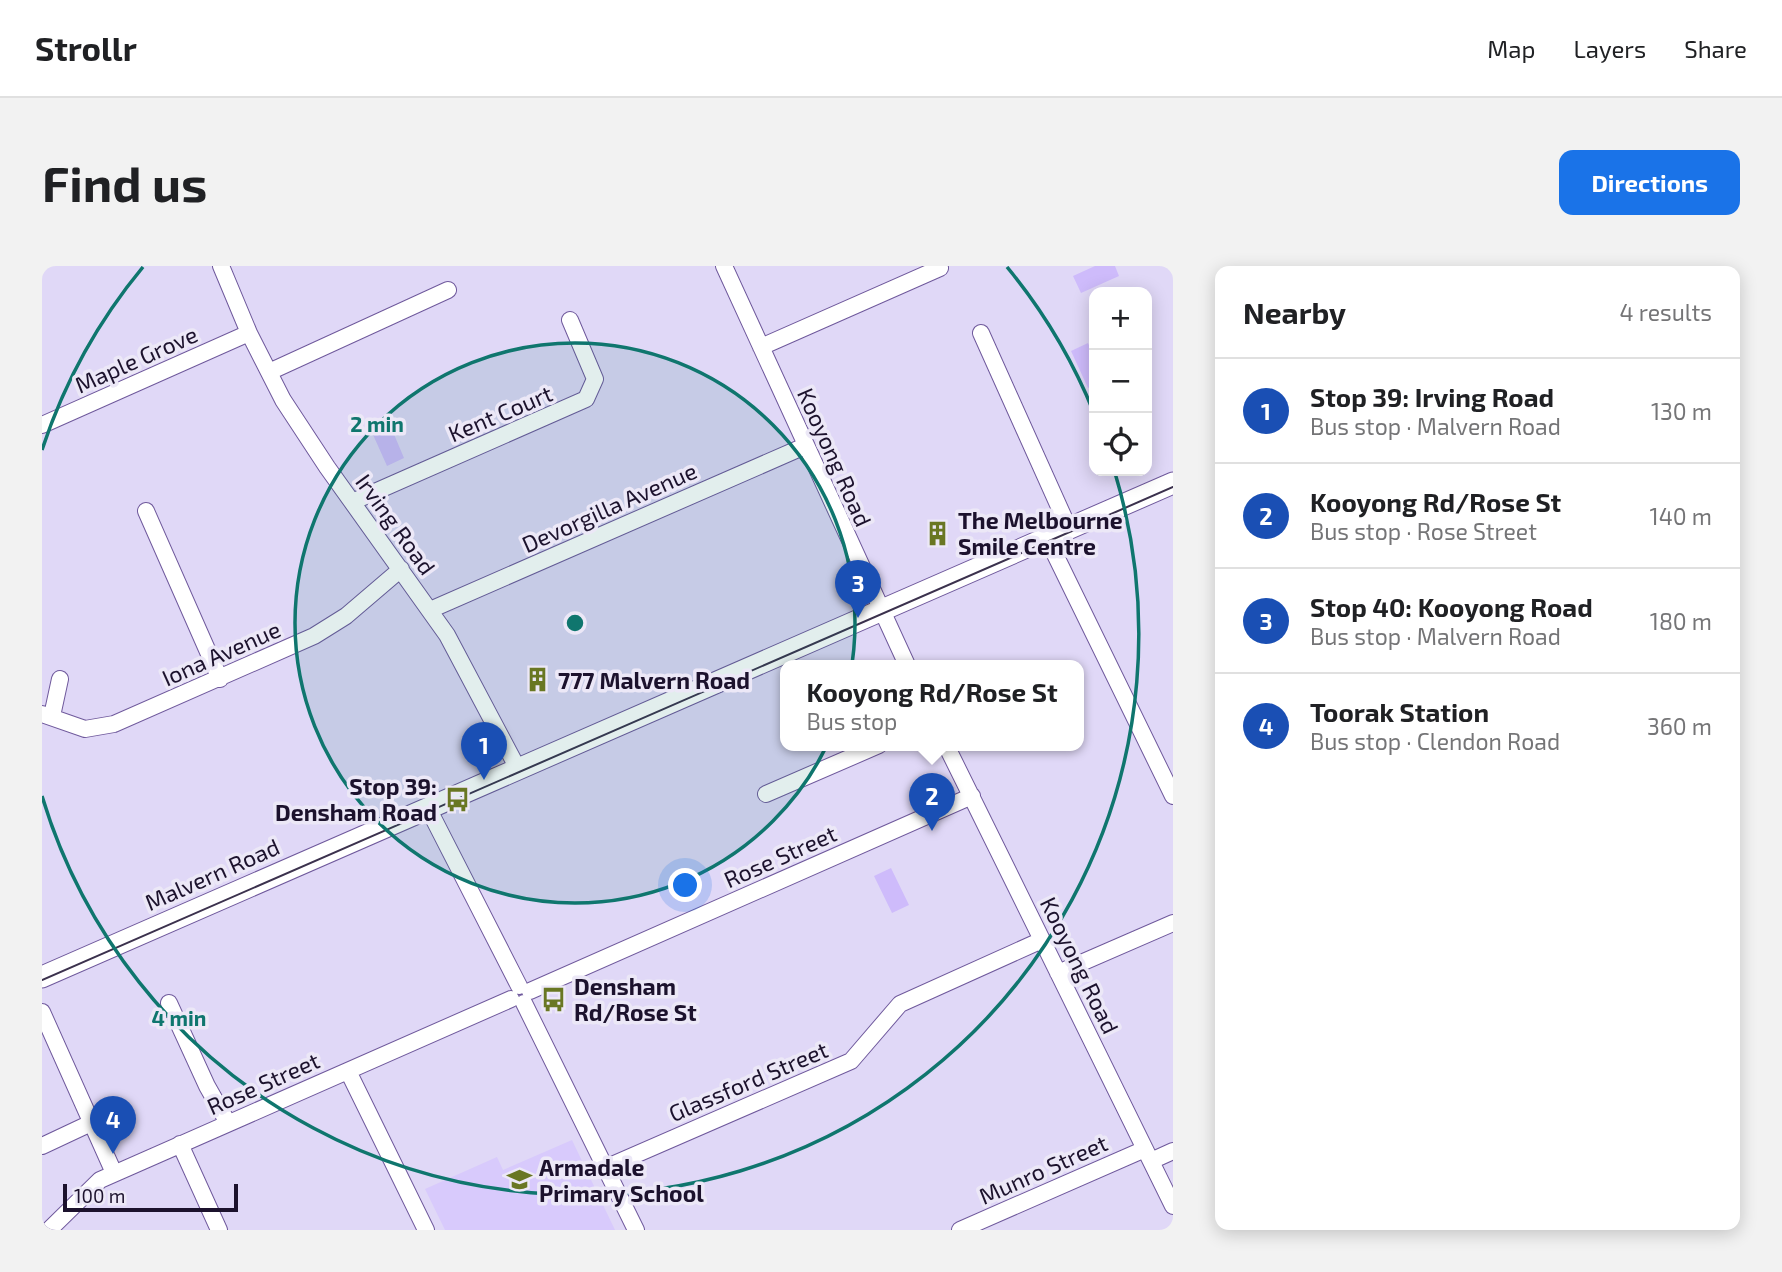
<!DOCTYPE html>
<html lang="en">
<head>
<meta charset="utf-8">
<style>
  :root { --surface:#fff; --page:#f2f2f2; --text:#202124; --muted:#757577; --line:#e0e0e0; --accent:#1a73e8 }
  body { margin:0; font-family:"Exo 2",sans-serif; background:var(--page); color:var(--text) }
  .controls { position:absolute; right:21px; top:21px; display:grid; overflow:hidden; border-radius:14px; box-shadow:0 4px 18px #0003 }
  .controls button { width:63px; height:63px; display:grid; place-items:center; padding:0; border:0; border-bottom:2px solid var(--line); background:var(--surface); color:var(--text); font:35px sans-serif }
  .scale { position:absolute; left:21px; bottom:18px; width:175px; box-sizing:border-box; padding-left:7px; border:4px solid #1c122d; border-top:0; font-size:19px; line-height:24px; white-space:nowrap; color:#1c122d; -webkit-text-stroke:5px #ece8f7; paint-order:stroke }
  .you { position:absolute; left:644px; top:620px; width:24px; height:24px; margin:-18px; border:5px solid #fff; border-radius:50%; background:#1a73e8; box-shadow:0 0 0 10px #1a73e833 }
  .badge { display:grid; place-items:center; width:46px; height:46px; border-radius:50%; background:var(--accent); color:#fff; font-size:23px; font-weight:700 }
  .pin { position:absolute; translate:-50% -58px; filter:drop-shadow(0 2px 4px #0008) }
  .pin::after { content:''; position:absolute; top:37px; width:24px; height:21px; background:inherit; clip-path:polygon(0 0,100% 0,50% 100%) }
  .popup { position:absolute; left:738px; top:394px; width:304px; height:91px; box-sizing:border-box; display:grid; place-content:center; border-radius:14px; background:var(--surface); filter:drop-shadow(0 2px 5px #0005); font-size:23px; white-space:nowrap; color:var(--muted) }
  .popup b { font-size:26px; color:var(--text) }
  .popup::after { content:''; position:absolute; left:50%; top:100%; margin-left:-14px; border:14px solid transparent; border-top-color:var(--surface) }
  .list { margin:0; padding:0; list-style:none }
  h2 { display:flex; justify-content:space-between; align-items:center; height:91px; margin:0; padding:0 28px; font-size:30px }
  h2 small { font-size:23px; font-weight:400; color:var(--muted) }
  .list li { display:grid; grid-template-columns:46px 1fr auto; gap:21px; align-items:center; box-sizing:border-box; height:105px; padding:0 28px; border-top:2px solid var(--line) }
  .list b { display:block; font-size:26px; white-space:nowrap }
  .list p { margin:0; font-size:23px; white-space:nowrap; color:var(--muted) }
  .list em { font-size:23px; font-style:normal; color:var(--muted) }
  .icon { flex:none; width:38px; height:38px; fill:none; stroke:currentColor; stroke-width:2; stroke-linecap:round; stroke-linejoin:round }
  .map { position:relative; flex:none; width:1131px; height:964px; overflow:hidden; border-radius:14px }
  header { display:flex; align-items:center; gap:42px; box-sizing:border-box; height:98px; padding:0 35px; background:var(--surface); border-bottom:2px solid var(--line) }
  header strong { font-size:33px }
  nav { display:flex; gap:38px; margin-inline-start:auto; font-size:24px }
  .intro { display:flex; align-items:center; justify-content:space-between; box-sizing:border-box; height:168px; padding:0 42px }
  h1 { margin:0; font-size:49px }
  .button { padding:18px 32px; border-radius:14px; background:var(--accent); color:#fff; font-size:24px; font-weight:700 }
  main { display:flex; gap:42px; padding:0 42px }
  aside { flex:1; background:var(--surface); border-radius:14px; box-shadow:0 4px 18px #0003 }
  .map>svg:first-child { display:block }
  .built { fill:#d8cafc }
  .green { fill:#cebbfb }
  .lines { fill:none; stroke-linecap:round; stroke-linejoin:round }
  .minor-casing { stroke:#6f599c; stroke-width:18 }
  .major-casing { stroke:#6f599c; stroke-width:23 }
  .minor { stroke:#fff; stroke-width:16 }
  .major { stroke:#fff; stroke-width:21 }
  .tram { stroke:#3b314d; stroke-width:2 }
  .ring { fill:none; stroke:#0f766e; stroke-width:3.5 }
  .labels { text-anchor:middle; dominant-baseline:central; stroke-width:7; stroke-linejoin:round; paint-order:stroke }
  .street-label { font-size:23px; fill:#1c122d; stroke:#ece8f7 }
  .poi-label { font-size:23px; font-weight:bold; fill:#1c122d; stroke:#ece8f7; text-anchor:start }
  .centre { fill:#0f766e; stroke:#ece8f7; stroke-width:3.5 }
  .ring-label { font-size:21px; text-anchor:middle; font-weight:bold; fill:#0f766e; stroke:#ece8f7; stroke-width:7; stroke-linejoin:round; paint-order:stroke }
</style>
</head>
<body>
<header>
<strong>Strollr</strong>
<nav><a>Map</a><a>Layers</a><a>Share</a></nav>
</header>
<div class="intro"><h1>Find us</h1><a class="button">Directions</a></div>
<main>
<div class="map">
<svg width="1131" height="964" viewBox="0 0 1131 964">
  <rect width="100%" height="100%" fill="#e0d8f7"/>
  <path class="built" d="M530,874L573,964H403L383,923L455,891L461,904Z"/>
  <path class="green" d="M1053,0H1073L1077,10L1039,27L1031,10Z
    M1046,77L1052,90V119L1046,122L1029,85Z
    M346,154L362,192L345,200L328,162Z
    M849,602L867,639L850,647L832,610Z"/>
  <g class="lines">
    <defs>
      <path id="minor" d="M179,0L207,67L241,134L285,201L405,369L476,503
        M682,0L865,399
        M939,67L1027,263
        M719,81L898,2
        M227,106L406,24
        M0,159L207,67
        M310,236L544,133L553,113L528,54
        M104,245L178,413
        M1005,272L1131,530
        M388,344L763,180
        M0,448L43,463L72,458L272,370L304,350L359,303
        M10,450L18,413
        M904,479L1131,940
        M724,528L837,479
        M386,542L477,720
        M1016,707L1131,657
        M488,725L930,530
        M127,737L165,820L186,857
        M482,737L594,964
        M0,746L72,907
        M306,805L384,964
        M138,878L177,964
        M0,880L49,857
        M1109,895L1131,885
        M563,902L809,795L858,738L1000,674
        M7,964L58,914L469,733
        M918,964L1103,883"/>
      <path id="major" d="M0,711L1131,217"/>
    </defs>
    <use href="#minor" class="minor-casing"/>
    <use href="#major" class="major-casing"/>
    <use href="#minor" class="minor"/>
    <use href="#major" class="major"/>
    <path class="tram" d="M0,714L1131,221"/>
  </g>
  <circle cx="533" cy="357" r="280" fill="#0f766e" fill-opacity=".12"/>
  <g class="ring">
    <circle cx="533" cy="357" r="280"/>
    <path d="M0 184A560 560 0 0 1 101 1M965 1A560 560 0 0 1 1052 147M1073 207A560 560 0 0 1 0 530"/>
  </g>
  <defs>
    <symbol id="building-bare" viewBox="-9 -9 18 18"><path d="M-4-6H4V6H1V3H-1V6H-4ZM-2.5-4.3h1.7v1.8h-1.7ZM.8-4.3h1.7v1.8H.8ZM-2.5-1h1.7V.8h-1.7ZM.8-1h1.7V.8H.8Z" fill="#697723" stroke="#ece8f7" stroke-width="2.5" paint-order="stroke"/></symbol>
    <symbol id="bus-bare" viewBox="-9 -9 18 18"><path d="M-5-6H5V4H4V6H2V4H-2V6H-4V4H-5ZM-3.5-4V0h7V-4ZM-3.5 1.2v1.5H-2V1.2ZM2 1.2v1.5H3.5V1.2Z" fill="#697723" stroke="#ece8f7" stroke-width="2.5" paint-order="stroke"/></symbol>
    <symbol id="school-bare" viewBox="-9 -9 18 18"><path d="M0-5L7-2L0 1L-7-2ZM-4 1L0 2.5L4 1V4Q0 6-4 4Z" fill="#697723" stroke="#ece8f7" stroke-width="2.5" paint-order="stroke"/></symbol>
  </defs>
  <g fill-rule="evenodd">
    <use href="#building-bare" x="878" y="250" width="35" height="35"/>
    <use href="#building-bare" x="478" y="396" width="35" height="35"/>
    <use href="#bus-bare" x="398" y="516" width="35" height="35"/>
    <use href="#bus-bare" x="494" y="716" width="35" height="35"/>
    <use href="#school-bare" x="460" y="896" width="35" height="35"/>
  </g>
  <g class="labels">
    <g class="street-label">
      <text transform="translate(94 93) rotate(-24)">Maple Grove</text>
      <text transform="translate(458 147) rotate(-23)">Kent Court</text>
      <text transform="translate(793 191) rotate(66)">Kooyong Road</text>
      <text transform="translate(567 241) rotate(-24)">Devorgilla Avenue</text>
      <text transform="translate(354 258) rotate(54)">Irving Road</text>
      <text transform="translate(179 387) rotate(-24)">Iona Avenue</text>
      <text transform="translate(738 590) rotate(-24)">Rose Street</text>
      <text transform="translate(170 608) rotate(-24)">Malvern Road</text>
      <text transform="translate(1038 699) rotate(64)">Kooyong Road</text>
      <text transform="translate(706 815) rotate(-23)">Glassford Street</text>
      <text transform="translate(221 817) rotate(-24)">Rose Street</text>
      <text transform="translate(1001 903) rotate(-24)">Munro Street</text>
    </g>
    <g class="poi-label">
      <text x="916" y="254">The Melbourne<tspan x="916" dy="26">Smile Centre</tspan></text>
      <text x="516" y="414">777 Malvern Road</text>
      <text x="395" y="520" text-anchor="end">Stop 39:<tspan x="395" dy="26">Densham Road</tspan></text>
      <text x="532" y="720">Densham<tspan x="532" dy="26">Rd/Rose St</tspan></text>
      <text x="497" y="901">Armadale<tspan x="497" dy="26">Primary School</tspan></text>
    </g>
  </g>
  <circle cx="533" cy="357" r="10" class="centre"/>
  <g class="ring-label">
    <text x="335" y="166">2 min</text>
    <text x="137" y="760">4 min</text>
  </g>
</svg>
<div class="controls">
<button>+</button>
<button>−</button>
<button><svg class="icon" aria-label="locate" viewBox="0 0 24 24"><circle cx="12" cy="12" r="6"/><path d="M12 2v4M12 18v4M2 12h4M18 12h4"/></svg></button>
</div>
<div class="scale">100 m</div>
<div class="you"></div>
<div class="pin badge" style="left:442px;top:514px;background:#1a4fb4">1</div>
<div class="pin badge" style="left:890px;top:565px;background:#1a4fb4">2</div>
<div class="popup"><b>Kooyong Rd/Rose St</b>Bus stop</div>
<div class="pin badge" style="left:816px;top:352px;background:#1a4fb4">3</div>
<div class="pin badge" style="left:71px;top:888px;background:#1a4fb4">4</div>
</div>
<aside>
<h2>Nearby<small>4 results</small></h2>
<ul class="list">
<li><span class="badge" style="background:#1a4fb4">1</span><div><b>Stop 39: Irving Road</b><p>Bus stop · Malvern Road</p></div><em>130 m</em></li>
<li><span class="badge" style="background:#1a4fb4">2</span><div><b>Kooyong Rd/Rose St</b><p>Bus stop · Rose Street</p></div><em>140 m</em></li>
<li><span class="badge" style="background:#1a4fb4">3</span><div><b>Stop 40: Kooyong Road</b><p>Bus stop · Malvern Road</p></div><em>180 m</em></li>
<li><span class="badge" style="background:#1a4fb4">4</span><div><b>Toorak Station</b><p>Bus stop · Clendon Road</p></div><em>360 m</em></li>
</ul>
</aside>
</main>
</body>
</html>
